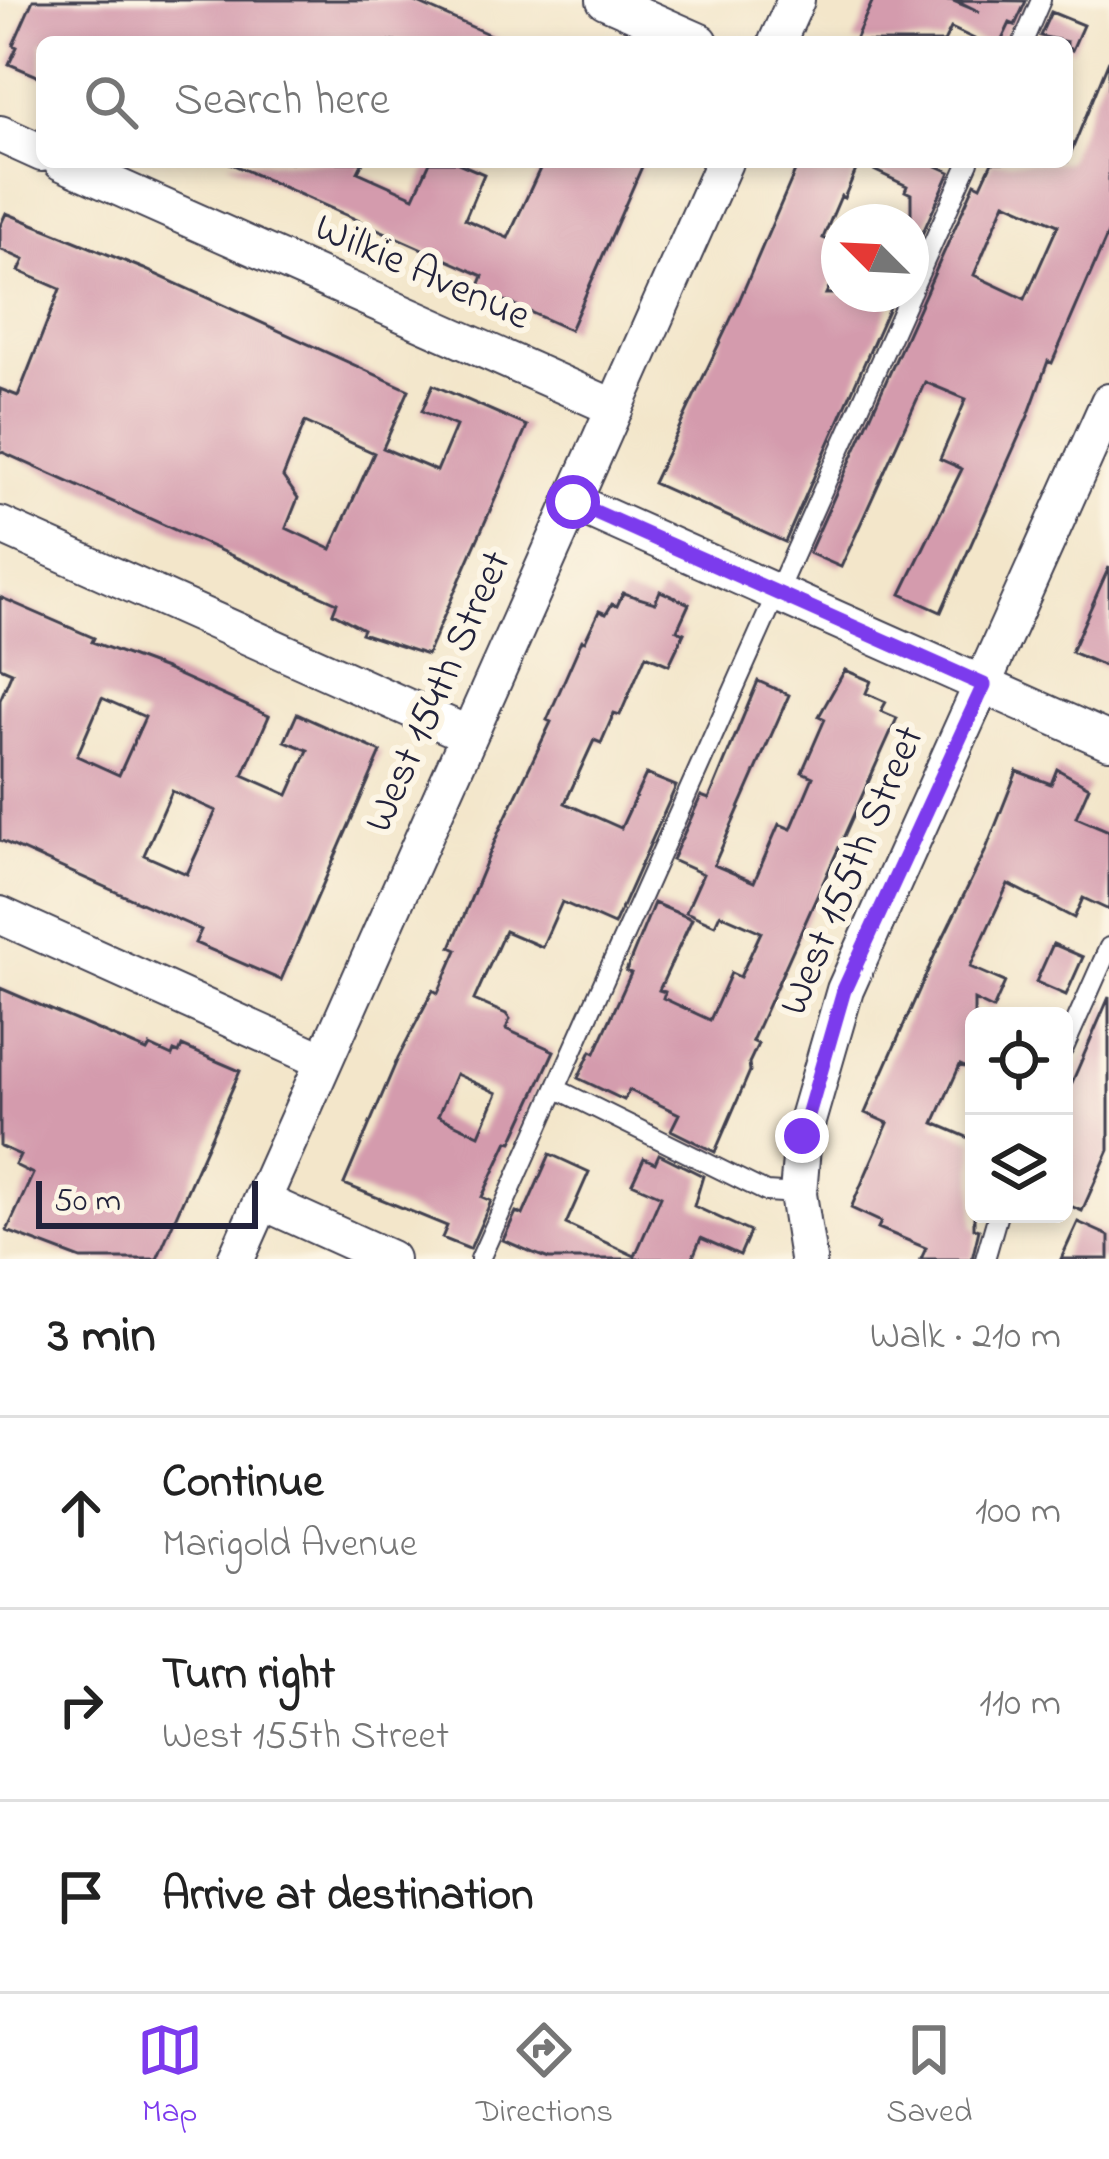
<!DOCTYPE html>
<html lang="en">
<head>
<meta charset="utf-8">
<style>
  :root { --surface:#fff; --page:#f2f2f2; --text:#222; --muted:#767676; --line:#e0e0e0; --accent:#7c3aed }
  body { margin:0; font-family:"Indie Flower",sans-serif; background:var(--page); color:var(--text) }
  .controls { position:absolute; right:36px; bottom:36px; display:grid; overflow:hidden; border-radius:18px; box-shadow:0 6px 18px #0003 }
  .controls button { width:108px; height:108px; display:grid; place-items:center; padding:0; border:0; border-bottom:3px solid var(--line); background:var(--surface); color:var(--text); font:60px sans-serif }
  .compass { position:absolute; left:821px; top:204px; width:108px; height:108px; border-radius:50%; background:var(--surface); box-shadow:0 6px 18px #0003; rotate:294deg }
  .scale { position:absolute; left:36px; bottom:30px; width:222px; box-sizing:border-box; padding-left:12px; border:6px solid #22223b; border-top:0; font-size:33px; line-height:42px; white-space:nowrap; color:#22223b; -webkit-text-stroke:9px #fcf5e5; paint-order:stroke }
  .stop { position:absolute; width:36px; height:36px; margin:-27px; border:9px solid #7c3aed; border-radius:50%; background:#fff }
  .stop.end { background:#7c3aed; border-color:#fff; box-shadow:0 3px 12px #0008 }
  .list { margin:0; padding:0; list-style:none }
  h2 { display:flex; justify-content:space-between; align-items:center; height:156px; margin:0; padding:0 48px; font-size:51px }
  h2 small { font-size:39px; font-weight:400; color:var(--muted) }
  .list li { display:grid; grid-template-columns:78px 1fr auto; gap:36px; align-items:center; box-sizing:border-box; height:192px; padding:0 48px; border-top:3px solid var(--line) }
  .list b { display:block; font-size:45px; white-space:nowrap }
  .list p { margin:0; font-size:39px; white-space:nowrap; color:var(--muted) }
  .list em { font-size:39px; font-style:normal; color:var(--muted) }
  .icon { flex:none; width:66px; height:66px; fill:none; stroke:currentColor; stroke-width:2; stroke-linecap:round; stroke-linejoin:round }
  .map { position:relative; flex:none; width:1109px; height:1259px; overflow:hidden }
  .search { position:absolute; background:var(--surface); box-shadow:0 6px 18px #0003; left:36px; right:36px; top:36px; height:132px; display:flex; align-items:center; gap:30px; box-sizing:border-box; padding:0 42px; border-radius:18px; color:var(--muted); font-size:45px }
  .sheet { height:732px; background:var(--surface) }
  nav { display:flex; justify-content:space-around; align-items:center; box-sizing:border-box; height:168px; border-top:3px solid var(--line); background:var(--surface); font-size:33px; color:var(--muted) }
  nav a { display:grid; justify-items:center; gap:6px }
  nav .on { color:var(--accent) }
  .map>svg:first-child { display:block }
  .building { fill:#d49bad; fill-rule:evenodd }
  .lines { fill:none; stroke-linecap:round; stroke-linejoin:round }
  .service-casing { stroke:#413f50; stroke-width:22 }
  .minor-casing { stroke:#413f50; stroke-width:40 }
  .service { stroke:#fff; stroke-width:18 }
  .minor { stroke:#fff; stroke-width:36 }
  .route { stroke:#7c3aed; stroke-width:15 }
  .labels { text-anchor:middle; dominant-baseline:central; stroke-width:12; stroke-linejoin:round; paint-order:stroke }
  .street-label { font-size:42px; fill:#22223b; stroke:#fcf5e5 }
</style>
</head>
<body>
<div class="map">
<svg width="1109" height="1259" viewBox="0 0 1109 1259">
  <rect width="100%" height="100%" fill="#fcf5e5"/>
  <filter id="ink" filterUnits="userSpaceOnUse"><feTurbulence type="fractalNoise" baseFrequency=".00833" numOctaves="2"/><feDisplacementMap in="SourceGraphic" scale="24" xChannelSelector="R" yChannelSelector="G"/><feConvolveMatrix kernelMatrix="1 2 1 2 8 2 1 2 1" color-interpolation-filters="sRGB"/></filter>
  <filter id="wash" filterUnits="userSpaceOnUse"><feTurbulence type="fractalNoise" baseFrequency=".004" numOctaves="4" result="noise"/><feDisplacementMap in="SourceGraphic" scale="48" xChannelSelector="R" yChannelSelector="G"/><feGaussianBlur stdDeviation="2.7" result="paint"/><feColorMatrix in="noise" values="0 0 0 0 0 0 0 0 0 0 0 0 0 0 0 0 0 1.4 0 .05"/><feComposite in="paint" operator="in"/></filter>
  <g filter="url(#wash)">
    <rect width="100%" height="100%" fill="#f3e6ca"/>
    <g id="blocks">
      <path class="building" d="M33,0H411L506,42H42V78L9,64L17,47L13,45Z
        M873,0H951L980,12L956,0L1026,1L1015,25L1010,23L1001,42H981L951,28L944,42H854Z
        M1051,12L1083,25L1072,50L1067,47V42L1040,36Z
        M1109,60V231L1052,363L1048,361L1028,416L941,612L901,594L962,469L940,459L966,399L925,382L841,567L809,553L975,183L981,186L992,162H1067ZM1005,202L1058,225L1025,299L974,275Z
        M227,162H363L358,172L414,197L430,162H456L484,174L465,219L508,238L543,162H644L570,330L485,292L486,289L479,286L483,276Z
        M799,162H928L950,172L911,259V194L905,191L907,186L859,163L844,198L841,196L823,238L839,245V266L826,294H895L785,542L653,483L736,308Z
        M6,213L144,269L409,390L383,448L437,471L456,426L422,411L433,385L527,426L427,655L361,633L363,629L333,613L337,603L0,451V389L18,396L60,289L19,271L24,260L0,249V226ZM305,422L374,453L331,549L286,528L298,498L283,477Z
        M1109,567V668L1071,652Z
        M660,591L689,604L677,630L684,633L669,665L646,655L620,715L614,713L601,743L594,740L565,803L621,828L646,774L676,786L614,925L562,902L542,947L505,931L474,1000L506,1014L510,1019L506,1029L554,1051L512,1142L508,1141L482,1197L491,1201L470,1249L467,1248L442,1238L447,1226L344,1184L398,1058L433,990L438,993L457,950L451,947L499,831L551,722L547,720L582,640L585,641L599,611L606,614L612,604L617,606L623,593L655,603ZM456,1074L497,1093L479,1135L438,1116Z
        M0,597L94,638L92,642L165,669L269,716L243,775L288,795L308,750L285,741L297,714L381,752L281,980L195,943L201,930L0,840V700L12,672L0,667ZM102,698L145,717L119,775L77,756ZM172,791L216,811L187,874L144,855Z
        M845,670L871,681L866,693L886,702L881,711L897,718L752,1041L758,1044L749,1063L750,1071L715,1152L671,1130L679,1114L629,1090L624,1100L578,1078L591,1051L595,1053L631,973L626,971L654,903L692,919L659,990L665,992L663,998L710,1020L731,973L740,977L761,932L720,914L715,925L686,912L703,874L672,860L701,796L709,799L758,681L789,695L714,865L754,882L779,824L791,829L813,777L802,772L825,719L819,716Z
        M1057,769L1089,787L1076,817L1109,831V910L1083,898L1074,918L1008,884L970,967L1005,982L993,1009L974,1000V1071L960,1065L934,1123L974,1140V1228L979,1230L972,1259H921L926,1248L878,1228L881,1222L851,1208L888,1123L865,1113L936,952L985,852L1017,771L1051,784Z
        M1053,944L1083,957L1066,995L1036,982Z
        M0,988L147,1051L150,1046L172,1056L174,1051L179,1053L182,1046L240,1071L157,1259H81L7,1231L33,1174L15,1165L20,1155L0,1146Z
        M1109,997V1150L1082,1211L1064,1203V1101Z
        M550,1154L589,1172L566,1224L635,1256L661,1196L632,1183L644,1158L655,1163L659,1154L703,1176L694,1206L750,1232L740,1255L701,1238L692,1259H549L533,1253L503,1240L516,1212L523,1215Z
        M1078,1222L1109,1236V1259H1061Z"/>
    </g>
  </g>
  <g filter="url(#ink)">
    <use href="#blocks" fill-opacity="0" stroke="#413f50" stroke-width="3"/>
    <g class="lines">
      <defs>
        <path id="service" d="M1023,42L1041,0
          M911,292L969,162
          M1064,1048L1109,947
          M557,1089L766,1192L798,1194
          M480,1259L910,294
          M985,1259L998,1214"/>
        <path id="minor" d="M605,0L700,42
          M777,42L796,0
          M0,134L42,153
          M62,162L615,408
          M573,502L1109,741
          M0,525L469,735
          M0,915L324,1061
          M262,1201L390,1259
          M236,1259L724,162
          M808,1259L798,1194L803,1135L845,990L1109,402"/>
      </defs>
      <use href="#service" class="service-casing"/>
      <use href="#minor" class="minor-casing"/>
      <use href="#service" class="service"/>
      <use href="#minor" class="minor"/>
    </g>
  </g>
  <g class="lines" filter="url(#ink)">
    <path class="route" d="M573,502L984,685L844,990L802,1136"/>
  </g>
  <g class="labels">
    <g class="street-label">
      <text transform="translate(422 273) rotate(24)">Wilkie Avenue</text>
      <text transform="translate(439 692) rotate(-66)">West 154th Street</text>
      <text transform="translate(853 871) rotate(-67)">West 155th Street</text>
    </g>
  </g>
</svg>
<div class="controls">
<button><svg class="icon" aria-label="locate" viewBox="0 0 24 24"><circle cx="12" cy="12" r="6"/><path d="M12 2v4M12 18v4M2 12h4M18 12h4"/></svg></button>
<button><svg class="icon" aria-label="layers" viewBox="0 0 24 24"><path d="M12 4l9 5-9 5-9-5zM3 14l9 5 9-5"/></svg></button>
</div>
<svg class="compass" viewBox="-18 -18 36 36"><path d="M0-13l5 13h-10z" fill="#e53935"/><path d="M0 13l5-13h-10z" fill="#767676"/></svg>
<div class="scale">50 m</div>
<div class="stop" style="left:573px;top:502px"></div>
<div class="stop end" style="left:802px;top:1136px"></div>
<div class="search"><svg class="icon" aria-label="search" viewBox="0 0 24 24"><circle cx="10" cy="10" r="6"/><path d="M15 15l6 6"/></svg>Search here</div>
</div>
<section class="sheet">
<h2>3 min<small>Walk · 210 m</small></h2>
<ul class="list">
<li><svg class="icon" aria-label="ahead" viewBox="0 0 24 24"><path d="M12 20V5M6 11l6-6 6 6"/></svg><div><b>Continue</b><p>Marigold Avenue</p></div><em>100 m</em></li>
<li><svg class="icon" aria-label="right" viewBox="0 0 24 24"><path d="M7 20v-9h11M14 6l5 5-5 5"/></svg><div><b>Turn right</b><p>West 155th Street</p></div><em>110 m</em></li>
<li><svg class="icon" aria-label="arrive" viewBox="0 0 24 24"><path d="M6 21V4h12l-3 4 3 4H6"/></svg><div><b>Arrive at destination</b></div></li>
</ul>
</section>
<nav>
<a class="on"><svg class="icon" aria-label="map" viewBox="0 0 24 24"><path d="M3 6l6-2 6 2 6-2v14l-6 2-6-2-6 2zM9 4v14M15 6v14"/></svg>Map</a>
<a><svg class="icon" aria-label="directions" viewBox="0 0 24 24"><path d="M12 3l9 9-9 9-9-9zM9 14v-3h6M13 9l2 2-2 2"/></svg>Directions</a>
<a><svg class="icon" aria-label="saved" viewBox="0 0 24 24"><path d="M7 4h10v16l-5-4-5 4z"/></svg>Saved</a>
</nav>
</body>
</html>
